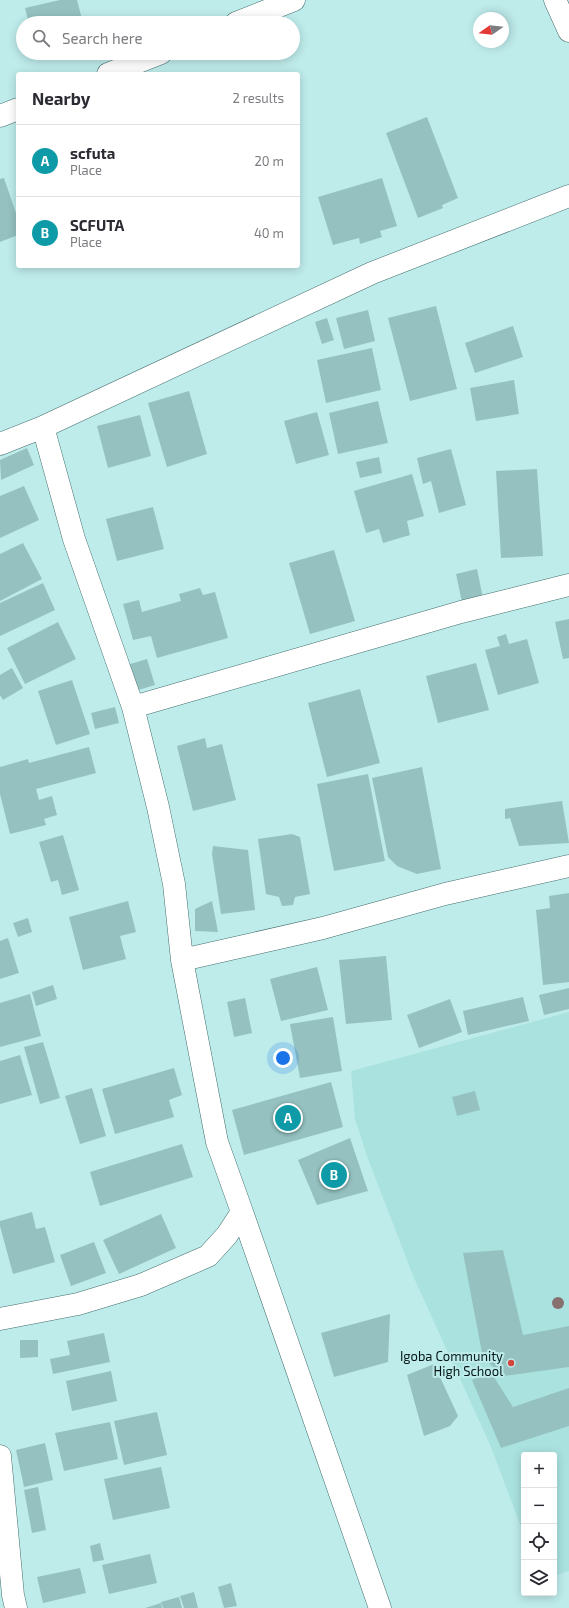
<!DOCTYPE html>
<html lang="en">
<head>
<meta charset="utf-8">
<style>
  :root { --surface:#fff; --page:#f7f7f7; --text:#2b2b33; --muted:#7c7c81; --line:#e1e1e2; --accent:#b45309 }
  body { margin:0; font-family:"Exo 2",sans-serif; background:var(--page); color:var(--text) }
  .controls { position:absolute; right:12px; bottom:12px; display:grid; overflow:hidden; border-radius:4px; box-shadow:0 2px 10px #0003 }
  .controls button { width:36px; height:36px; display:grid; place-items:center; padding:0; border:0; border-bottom:1px solid var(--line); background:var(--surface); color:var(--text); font:20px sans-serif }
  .compass { position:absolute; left:473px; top:12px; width:36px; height:36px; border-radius:50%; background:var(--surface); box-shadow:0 2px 10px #0003; rotate:256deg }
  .you { position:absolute; left:283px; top:1058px; width:14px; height:14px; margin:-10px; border:3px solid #fff; border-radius:50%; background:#1a73e8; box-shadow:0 0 0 6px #1a73e833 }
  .badge { display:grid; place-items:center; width:26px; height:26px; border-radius:50%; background:var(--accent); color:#fff; font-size:13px; font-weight:700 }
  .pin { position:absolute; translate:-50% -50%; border:2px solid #fff; box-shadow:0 1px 4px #0006 }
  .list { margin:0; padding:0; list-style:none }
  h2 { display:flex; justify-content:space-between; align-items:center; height:52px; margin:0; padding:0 16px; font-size:17px }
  h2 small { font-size:13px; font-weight:400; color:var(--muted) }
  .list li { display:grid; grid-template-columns:26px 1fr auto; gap:12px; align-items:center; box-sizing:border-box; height:72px; padding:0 16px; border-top:1px solid var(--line) }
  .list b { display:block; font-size:15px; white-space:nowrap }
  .list p { margin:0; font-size:13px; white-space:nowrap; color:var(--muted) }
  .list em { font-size:13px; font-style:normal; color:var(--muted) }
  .icon { flex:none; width:22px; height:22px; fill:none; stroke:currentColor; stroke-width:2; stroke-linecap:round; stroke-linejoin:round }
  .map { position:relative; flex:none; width:569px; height:1608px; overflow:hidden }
  .search { position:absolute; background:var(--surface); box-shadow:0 2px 10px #0003; left:16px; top:16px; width:284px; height:44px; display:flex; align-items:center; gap:10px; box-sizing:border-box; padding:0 14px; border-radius:22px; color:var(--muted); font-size:15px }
  .panel { position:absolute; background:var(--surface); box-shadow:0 2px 10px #0003; left:16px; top:72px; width:284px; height:196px; border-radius:4px }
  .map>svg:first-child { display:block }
  .built { fill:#aae2e0 }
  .building { fill:#95c2c1 }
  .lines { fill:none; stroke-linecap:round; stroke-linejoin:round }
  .minor-casing { stroke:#446e6d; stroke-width:23 }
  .minor { stroke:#fff; stroke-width:22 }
  .tree { fill:#88706f }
  .poi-dot { fill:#d3453d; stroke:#beeceb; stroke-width:1.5 }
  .labels { text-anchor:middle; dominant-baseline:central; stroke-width:4; stroke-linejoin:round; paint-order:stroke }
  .poi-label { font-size:13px; fill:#061616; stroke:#beeceb; text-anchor:end }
</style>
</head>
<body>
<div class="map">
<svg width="569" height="1608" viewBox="0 0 569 1608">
  <rect width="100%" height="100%" fill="#beeceb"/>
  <path class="built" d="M569,1012V1571L554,1576V1455H524V1535L491,1447L414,1278L368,1159L355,1119L351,1071Z"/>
  <path class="building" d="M60,0H77L83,23H29L25,8Z
    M427,117L458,198L442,205L443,208L418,218L386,133Z
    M4,178L18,219V235L0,242V179Z
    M382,178L397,226L380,231L382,237L360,244L359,238L333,245L318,197Z
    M436,306L457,389L410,401L388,318Z
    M368,310L375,341L344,349L336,318Z
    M327,318L334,340L322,344L315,322Z
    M513,326L523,357L475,373L465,343Z
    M372,348L381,390L326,403L317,360Z
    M514,380L519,414L476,421L470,388Z
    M189,391L207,454L167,467L148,403Z
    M378,401L388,443L338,454L329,413Z
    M317,412L329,455L296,464L284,421Z
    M140,415L151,456L108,468L97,426Z
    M27,448L34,465L1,480L0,460Z
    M451,449L466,505L439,513L431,481L423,484L417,458Z
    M379,457L382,473L360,478L356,462Z
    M537,469L543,556L501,558L496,471Z
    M412,474L424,516L407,521L410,535L383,543L379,529L366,533L354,491Z
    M24,486L39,520L0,538V496Z
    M153,507L164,549L117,561L106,519Z
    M23,543L42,579L0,601V554Z
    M334,550L355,621L310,634L289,563Z
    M477,569L484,603L463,607L456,574Z
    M43,583L55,610L0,636V603Z
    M200,588L203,595L215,592L228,638L157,658L151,636L133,640L123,604L139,600L142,612L181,601L179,594Z
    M569,619V658L563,659L555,622Z
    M58,622L76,659L25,684L7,648Z
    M506,634L509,644L527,639L539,683L498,695L485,650L500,646L497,637Z
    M147,659L155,685L135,691L127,665Z
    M476,663L489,710L438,723L426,676Z
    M12,668L23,688L3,700L0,695V675Z
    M72,680L90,734L56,745L38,691Z
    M360,689L380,763L327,777L308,703Z
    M115,707L119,723L95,729L91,713Z
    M205,738L207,748L222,744L236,800L193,811L177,746Z
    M89,747L96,773L36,789L39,800L52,796L57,815L44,819L46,825L10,834L0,794V767L28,759L29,763Z
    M422,767L441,869L417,874L397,866L388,857L372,778Z
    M368,774L385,861L334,871L317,784Z
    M562,801L569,843L519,846L510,818L505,819V809Z
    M292,834L300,837L310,894L295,897L293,905L282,906L279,897L266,894L258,839Z
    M63,835L79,890L62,895L58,880L51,882L39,842Z
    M213,846L248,850L255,910L221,914L212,854Z
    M569,893V982L543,985L536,910L550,908L549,896Z
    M128,901L136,932L120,936L126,959L83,970L69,917Z
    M212,901L218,932L195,931V909Z
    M28,918L32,932L18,937L13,923Z
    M8,938L19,973L0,979V941Z
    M386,956L392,1020L346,1024L339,960Z
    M317,967L328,1010L281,1021L270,979Z
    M53,985L57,999L36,1006L32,992Z
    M569,988V1009L544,1015L539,995Z
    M30,994L41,1036L0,1047V1003Z
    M523,997L529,1021L468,1035L463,1011Z
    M245,998L252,1033L234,1037L227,1002Z
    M450,999L462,1032L419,1048L407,1015Z
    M333,1017L342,1071L300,1078L290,1024Z
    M43,1042L60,1098L40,1104L24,1047Z
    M20,1055L32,1095L0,1104V1061Z
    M174,1068L182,1095L169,1100L174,1117L115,1134L102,1089Z
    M331,1082L343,1127L244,1155L232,1110Z
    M92,1088L106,1136L80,1144L65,1096Z
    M475,1091L480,1110L457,1116L452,1097Z
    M350,1138L368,1191L317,1205L298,1160Z
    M182,1144L193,1177L100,1206L90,1172Z
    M32,1212L36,1229L45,1227L55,1262L13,1274L0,1226V1221Z
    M161,1214L176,1248L119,1274L103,1240Z
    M94,1242L106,1273L71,1286L60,1255Z
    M503,1250L523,1335L569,1326V1367L504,1376L483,1358L463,1253Z
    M390,1314L388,1362L334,1377L321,1333Z
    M104,1333L110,1362L53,1374L50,1359L70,1355L67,1341Z
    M20,1340H38V1357L20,1358Z
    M434,1364L458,1416L450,1426L424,1436L407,1375Z
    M111,1371L117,1401L72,1411L66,1381Z
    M490,1371L513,1407L569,1388V1426L501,1448L472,1380Z
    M157,1412L167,1455L124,1465L114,1421Z
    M110,1422L118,1459L64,1471L55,1433Z
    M45,1443L53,1480L24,1487L16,1450Z
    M161,1467L170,1508L113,1520L104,1479Z
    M38,1487L46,1530L32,1533L24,1490Z
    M100,1543L104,1560L93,1562L90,1546Z
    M150,1554L157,1583L109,1594L102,1565Z
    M80,1568L86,1593L43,1603L37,1577Z
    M231,1583L237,1606L224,1608L218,1587Z
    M194,1592L198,1608H184L180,1596Z
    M179,1597L182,1608H163L161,1602Z
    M161,1603L162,1608H145Z"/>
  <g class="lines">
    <defs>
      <path id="minor" d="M555,0L569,31
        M236,23L294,0
        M108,74L161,53
        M0,116L18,109
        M0,444L43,427L372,273L569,196
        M133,707L461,612L569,585
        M182,960L323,928L445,894L569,866
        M242,1212L380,1608
        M0,1319L78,1304L141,1285L208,1256L227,1235L242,1212L217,1142L182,960L174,884L158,807L133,707L74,539L43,427
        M0,1456L13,1595L16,1608"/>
    </defs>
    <use href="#minor" class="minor-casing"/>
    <use href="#minor" class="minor"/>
  </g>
  <circle class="tree" cx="558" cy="1303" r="6"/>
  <circle class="poi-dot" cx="511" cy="1363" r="4"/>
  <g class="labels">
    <g class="poi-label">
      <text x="503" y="1356">Igoba Community<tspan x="503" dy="15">High School</tspan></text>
    </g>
  </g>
</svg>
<div class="controls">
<button>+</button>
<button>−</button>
<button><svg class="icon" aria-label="locate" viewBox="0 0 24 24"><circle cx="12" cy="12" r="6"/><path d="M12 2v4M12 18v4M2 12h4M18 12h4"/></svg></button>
<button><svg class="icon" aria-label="layers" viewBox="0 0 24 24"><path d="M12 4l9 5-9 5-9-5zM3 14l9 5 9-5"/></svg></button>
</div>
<svg class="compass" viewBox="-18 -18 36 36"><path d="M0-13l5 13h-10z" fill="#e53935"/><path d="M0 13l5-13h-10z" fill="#7c7c81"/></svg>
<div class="you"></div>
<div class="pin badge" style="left:288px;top:1118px;background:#0f9aa8">A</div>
<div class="pin badge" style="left:334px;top:1175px;background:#0f9aa8">B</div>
<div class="search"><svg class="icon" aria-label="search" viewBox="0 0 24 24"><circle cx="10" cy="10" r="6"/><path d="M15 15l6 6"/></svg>Search here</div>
<section class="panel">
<h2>Nearby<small>2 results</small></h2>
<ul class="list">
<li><span class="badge" style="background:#0f9aa8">A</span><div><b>scfuta</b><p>Place</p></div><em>20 m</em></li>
<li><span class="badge" style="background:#0f9aa8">B</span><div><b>SCFUTA</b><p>Place</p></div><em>40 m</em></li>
</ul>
</section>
</div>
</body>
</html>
